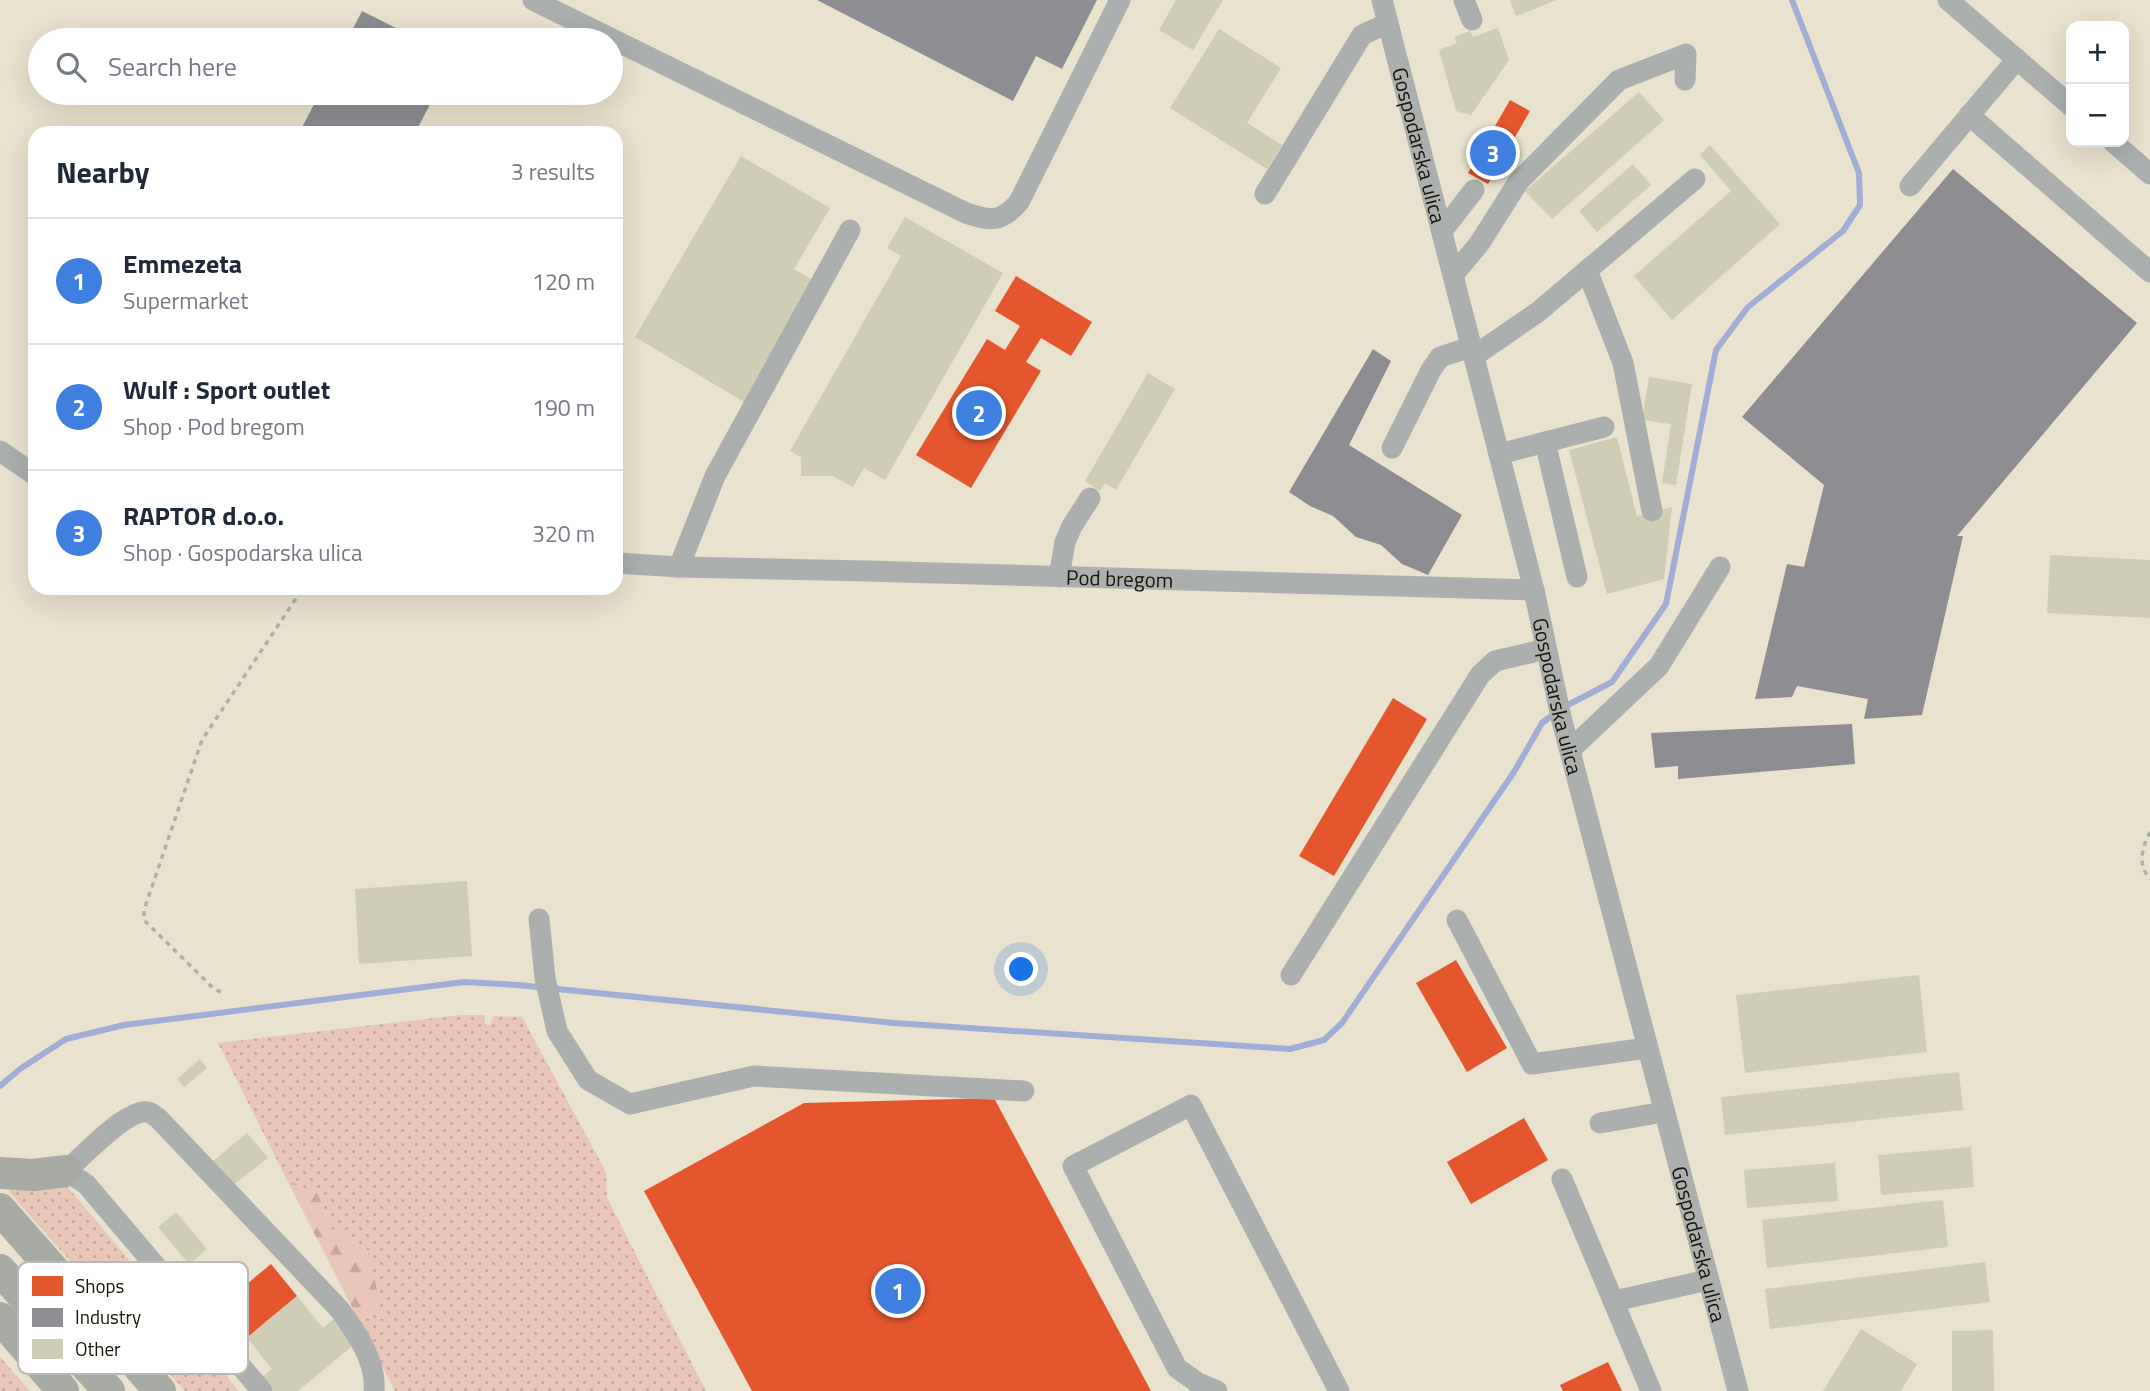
<!DOCTYPE html>
<html lang="en">
<head>
<meta charset="utf-8">
<style>
  :root { --surface:#fff; --page:#f2f2f3; --text:#1f2937; --muted:#747a83; --line:#e0e1e3; --accent:#ea580c }
  body { margin:0; font-family:"Titillium Web",sans-serif; background:var(--page); color:var(--text) }
  .controls { position:absolute; right:21px; top:21px; display:grid; overflow:hidden; border-radius:14px; box-shadow:0 7px 28px #0002 }
  .controls button { width:63px; height:63px; display:grid; place-items:center; padding:0; border:0; border-bottom:2px solid var(--line); background:var(--surface); color:var(--text); font:35px sans-serif }
  .you { position:absolute; left:1022px; top:970px; width:24px; height:24px; margin:-18px; border:5px solid #fff; border-radius:50%; background:#1a73e8; box-shadow:0 0 0 10px #1a73e833 }
  .badge { display:grid; place-items:center; width:46px; height:46px; border-radius:50%; background:var(--accent); color:#fff; font-size:23px; font-weight:700 }
  .pin { position:absolute; translate:-50% -50%; border:4px solid #fff; box-shadow:0 2px 7px #0006 }
  .list { margin:0; padding:0; list-style:none }
  h2 { display:flex; justify-content:space-between; align-items:center; height:91px; margin:0; padding:0 28px; font-size:30px }
  h2 small { font-size:23px; font-weight:400; color:var(--muted) }
  .list li { display:grid; grid-template-columns:46px 1fr auto; gap:21px; align-items:center; box-sizing:border-box; height:126px; padding:0 28px; border-top:2px solid var(--line) }
  .list b { display:block; font-size:26px; white-space:nowrap }
  .list p { margin:0; font-size:23px; white-space:nowrap; color:var(--muted) }
  .list em { font-size:23px; font-style:normal; color:var(--muted) }
  .icon { flex:none; width:38px; height:38px; fill:none; stroke:currentColor; stroke-width:2; stroke-linecap:round; stroke-linejoin:round }
  .map { position:relative; flex:none; width:2150px; height:1391px; overflow:hidden }
  .search { position:absolute; background:var(--surface); box-shadow:0 7px 28px #0002; left:28px; top:28px; width:595px; height:77px; display:flex; align-items:center; gap:18px; box-sizing:border-box; padding:0 24px; border-radius:38px; color:var(--muted); font-size:26px }
  .panel { position:absolute; background:var(--surface); box-shadow:0 7px 28px #0002; left:28px; top:126px; width:595px; height:469px; border-radius:21px }
  .map>svg:first-child { display:block }
  .green { fill:url(#green-dots) }
  .forest { fill:url(#forest-firs) }
  .shops { fill:#e4572e }
  .industry { fill:#8d8d92 }
  .lines { fill:none; stroke-linecap:round; stroke-linejoin:round }
  .stream { stroke:#a1add4; stroke-width:6 }
  .building { fill:#cfcdb4 }
  .path { stroke:#aeb0a9; stroke-width:3.5; stroke-dasharray:5 5; stroke-linecap:butt }
  .minor { stroke:#abb0ae; stroke-width:21 }
  .highway { stroke:#a8aba4; stroke-width:32 }
  .labels { text-anchor:middle; dominant-baseline:central; stroke-width:7; stroke-linejoin:round; paint-order:stroke }
  .street-label { font-size:21px; fill:#191407; stroke:#fff }
  .key { fill:#fff; stroke:#bab8b5; stroke-width:2 }
  .key-label { font-size:19px; fill:#191407 }
</style>
</head>
<body>
<div class="map">
<svg width="2150" height="1391" viewBox="0 0 2150 1391">
  <defs>
    <pattern id="green-dots" width="8" height="8" patternUnits="userSpaceOnUse" patternTransform="scale(1.75)"><rect width="8" height="8" fill="#e9c6b7"/><path d="M2 2h.1M6 6h.1" fill="none" stroke="#c7a99c" stroke-width="1.8" stroke-linecap="round"/></pattern>
    <pattern id="forest-firs" width="22" height="20" patternUnits="userSpaceOnUse" patternTransform="scale(1.75)"><rect width="22" height="20" fill="#e9c6b7"/><path d="M5 1l3.5 6h-7zM16 11l3.5 6h-7z" fill="#c7a99c"/></pattern>
  </defs>
  <rect width="100%" height="100%" fill="#e9e2ce"/>
  <path class="green" d="M461,1015H485V1024L490,1025L494,1016L522,1017L606,1172L607,1198L706,1391H395L356,1315L382,1319L369,1251L332,1230L318,1194L287,1180L218,1043Z
    M66,1185L239,1391H185L9,1192L11,1188Z
    M0,1357L30,1391H0Z"/>
  <path class="forest" d="M287,1180L318,1194L332,1230L369,1251L383,1319L356,1315Z"/>
  <path class="shops" d="M1510,100L1530,111L1488,184L1468,173Z
    M1016,276L1092,322L1071,356L1041,338L1026,362L1041,371L971,488L916,455L987,339L1005,350L1020,326L995,311Z
    M1393,698L1427,719L1334,876L1299,856Z
    M1456,960L1507,1048L1467,1072L1416,983Z
    M994,1098L1151,1391H752L644,1191L804,1103Z
    M1524,1118L1548,1160L1471,1204L1447,1162Z
    M271,1264L297,1296L243,1341L248,1347L242,1352L207,1317Z
    M1608,1362L1622,1391H1563L1560,1385Z"/>
  <path class="industry" d="M817,0H1097L1062,69L1036,56L1013,101Z
    M362,11L420,40H347Z
    M320,93H436L415,133H299Z
    M1953,169L2137,323L1957,536H1963L1922,715L1864,719L1868,699L1797,686L1792,697L1755,699L1787,564L1804,567L1824,485L1742,417Z
    M1373,349L1391,361L1349,445L1462,515L1428,575L1402,564L1381,545L1356,537L1333,516L1310,506L1289,492Z
    M1852,724L1855,764L1678,779V766L1655,768L1651,733Z"/>
  <g class="lines">
    <path class="stream" d="M1564,707L1612,682L1666,604L1716,350L1748,307L1843,231L1860,205L1859,173L1792,0
      M0,1086L20,1069L66,1039L124,1025L464,982L518,985L894,1023L1290,1049L1324,1040L1342,1023L1514,772L1542,723L1555,713"/>
  </g>
  <path class="building" d="M1176,0H1223L1193,50L1159,30Z
    M1510,0H1557L1516,16Z
    M1498,28L1509,60L1471,115L1456,111L1439,50L1457,43L1454,37L1470,31L1473,37Z
    M1219,29L1281,68L1247,123L1282,145L1267,169L1170,108Z
    M1639,92L1664,120L1552,219L1525,191Z
    M1710,145L1780,224L1672,320L1634,276L1731,191L1700,155Z
    M741,156L830,208L794,269L814,281L744,402L635,337Z
    M1633,164L1651,185L1597,232L1579,211Z
    M905,217L1003,273L885,480L864,468L853,487L833,476H801V457L790,451L901,256L887,248Z
    M1148,373L1175,389L1116,490L1105,483L1100,491L1085,481Z
    M1649,377L1692,384L1676,485L1662,483L1671,424L1642,420Z
    M1617,437L1637,516L1672,507L1664,579L1607,594L1569,450Z
    M2050,555L2150,560V618L2047,613Z
    M467,881L472,956L359,964L355,889Z
    M1919,975L1927,1052L1745,1073L1736,995Z
    M200,1059L207,1068L184,1087L177,1079Z
    M1959,1072L1963,1110L1725,1135L1721,1097Z
    M247,1133L268,1158L232,1186L212,1162Z
    M1971,1147L1974,1187L1881,1195L1878,1155Z
    M1835,1163L1838,1201L1747,1208L1744,1170Z
    M1943,1200L1948,1247L1767,1268L1762,1220Z
    M176,1212L207,1249L189,1264L158,1227Z
    M1985,1262L1990,1302L1770,1329L1765,1289Z
    M297,1296L323,1328L335,1318L356,1343L298,1391H272L261,1378L272,1369L247,1338Z
    M1861,1329L1917,1364L1901,1391H1823Z
    M1993,1330L1994,1391H1952V1331Z"/>
  <g class="lines">
    <path class="path" d="M2150,832C2142,848 2137,864 2150,879
      M221,992L214,989L144,920V910L202,740L303,588"/>
    <g class="minor">
      <path d="M533,0L966,213C990,221 1001,223 1019,202L1120,0"/>
      <path id="s1" d="M1382,0L1534,590L1561,717L1738,1391"/>
      <path d="M1464,0L1472,20"/>
      <path d="M1948,0L2071,106"/>
      <path d="M1969,115L2150,272"/>
      <path d="M2113,142L2150,174"/>
      <path d="M1910,186L2017,59"/>
      <path d="M1265,194L1362,35L1388,23"/>
      <path d="M1442,231L1474,190"/>
      <path d="M1587,270L1623,363L1652,511"/>
      <path d="M1453,275L1479,244L1519,181L1619,80L1686,54L1685,80"/>
      <path d="M1474,356L1538,312L1695,179"/>
      <path d="M1545,442L1577,577"/>
      <path d="M1392,448L1431,370L1440,357L1471,347"/>
      <path d="M0,451L35,475"/>
      <path d="M1499,454L1604,427"/>
      <path id="s2" d="M616,563L679,567L865,571L1534,590"/>
      <path d="M679,567L715,476L850,230"/>
      <path d="M1059,577L1065,542L1072,526L1090,498"/>
      <path d="M1570,750L1659,666L1720,567"/>
      <path d="M539,919L545,978L557,1031L588,1080L630,1104L754,1076L1024,1091"/>
      <path d="M1457,920L1532,1064L1647,1048"/>
      <path d="M1291,975L1480,675L1495,661L1546,649"/>
      <path d="M1600,1123L1664,1112"/>
      <path d="M1562,1179L1651,1391"/>
      <path d="M1614,1301L1708,1280"/>
      <path d="M262,1391L86,1184L66,1171C82,1157 127,1108 148,1112C152,1113 154,1116 158,1118L340,1310C356,1332 377,1362 374,1391"/>
      <path d="M1217,1391L1198,1383L1177,1368L1073,1166L1191,1105L1339,1391"/>
    </g>
    <path class="highway" d="M0,1173L33,1175L66,1171
      M0,1209L160,1391
      M0,1270L109,1391
      M0,1318L63,1391"/>
  </g>
  <g class="labels">
    <g class="street-label">
      <text stroke="none"><textPath href="#s1" startOffset="150">Gospodarska ulica</textPath></text>
      <text stroke="none"><textPath href="#s2" startOffset="504">Pod bregom</textPath></text>
      <text stroke="none"><textPath href="#s1" startOffset="718">Gospodarska ulica</textPath></text>
      <text stroke="none"><textPath href="#s1" startOffset="1284">Gospodarska ulica</textPath></text>
    </g>
  </g>
  <rect x="18" y="1262" width="230" height="112" rx="10" class="key"/>
  <rect x="32" y="1276" width="31" height="20" fill="#e4572e"/>
  <rect x="32" y="1308" width="31" height="19" fill="#8d8d92"/>
  <rect x="32" y="1339" width="31" height="20" fill="#cfcdb4"/>
  <g class="key-label">
    <text x="75" y="1293">Shops</text>
    <text x="75" y="1324">Industry</text>
    <text x="75" y="1356">Other</text>
  </g>
</svg>
<div class="controls">
<button>+</button>
<button>−</button>
</div>
<div class="you"></div>
<div class="pin badge" style="left:898px;top:1291px;background:#3f7fe0">1</div>
<div class="pin badge" style="left:979px;top:413px;background:#3f7fe0">2</div>
<div class="pin badge" style="left:1493px;top:153px;background:#3f7fe0">3</div>
<div class="search"><svg class="icon" aria-label="search" viewBox="0 0 24 24"><circle cx="10" cy="10" r="6"/><path d="M15 15l6 6"/></svg>Search here</div>
<section class="panel">
<h2>Nearby<small>3 results</small></h2>
<ul class="list">
<li><span class="badge" style="background:#3f7fe0">1</span><div><b>Emmezeta</b><p>Supermarket</p></div><em>120 m</em></li>
<li><span class="badge" style="background:#3f7fe0">2</span><div><b>Wulf : Sport outlet</b><p>Shop · Pod bregom</p></div><em>190 m</em></li>
<li><span class="badge" style="background:#3f7fe0">3</span><div><b>RAPTOR d.o.o.</b><p>Shop · Gospodarska ulica</p></div><em>320 m</em></li>
</ul>
</section>
</div>
</body>
</html>
